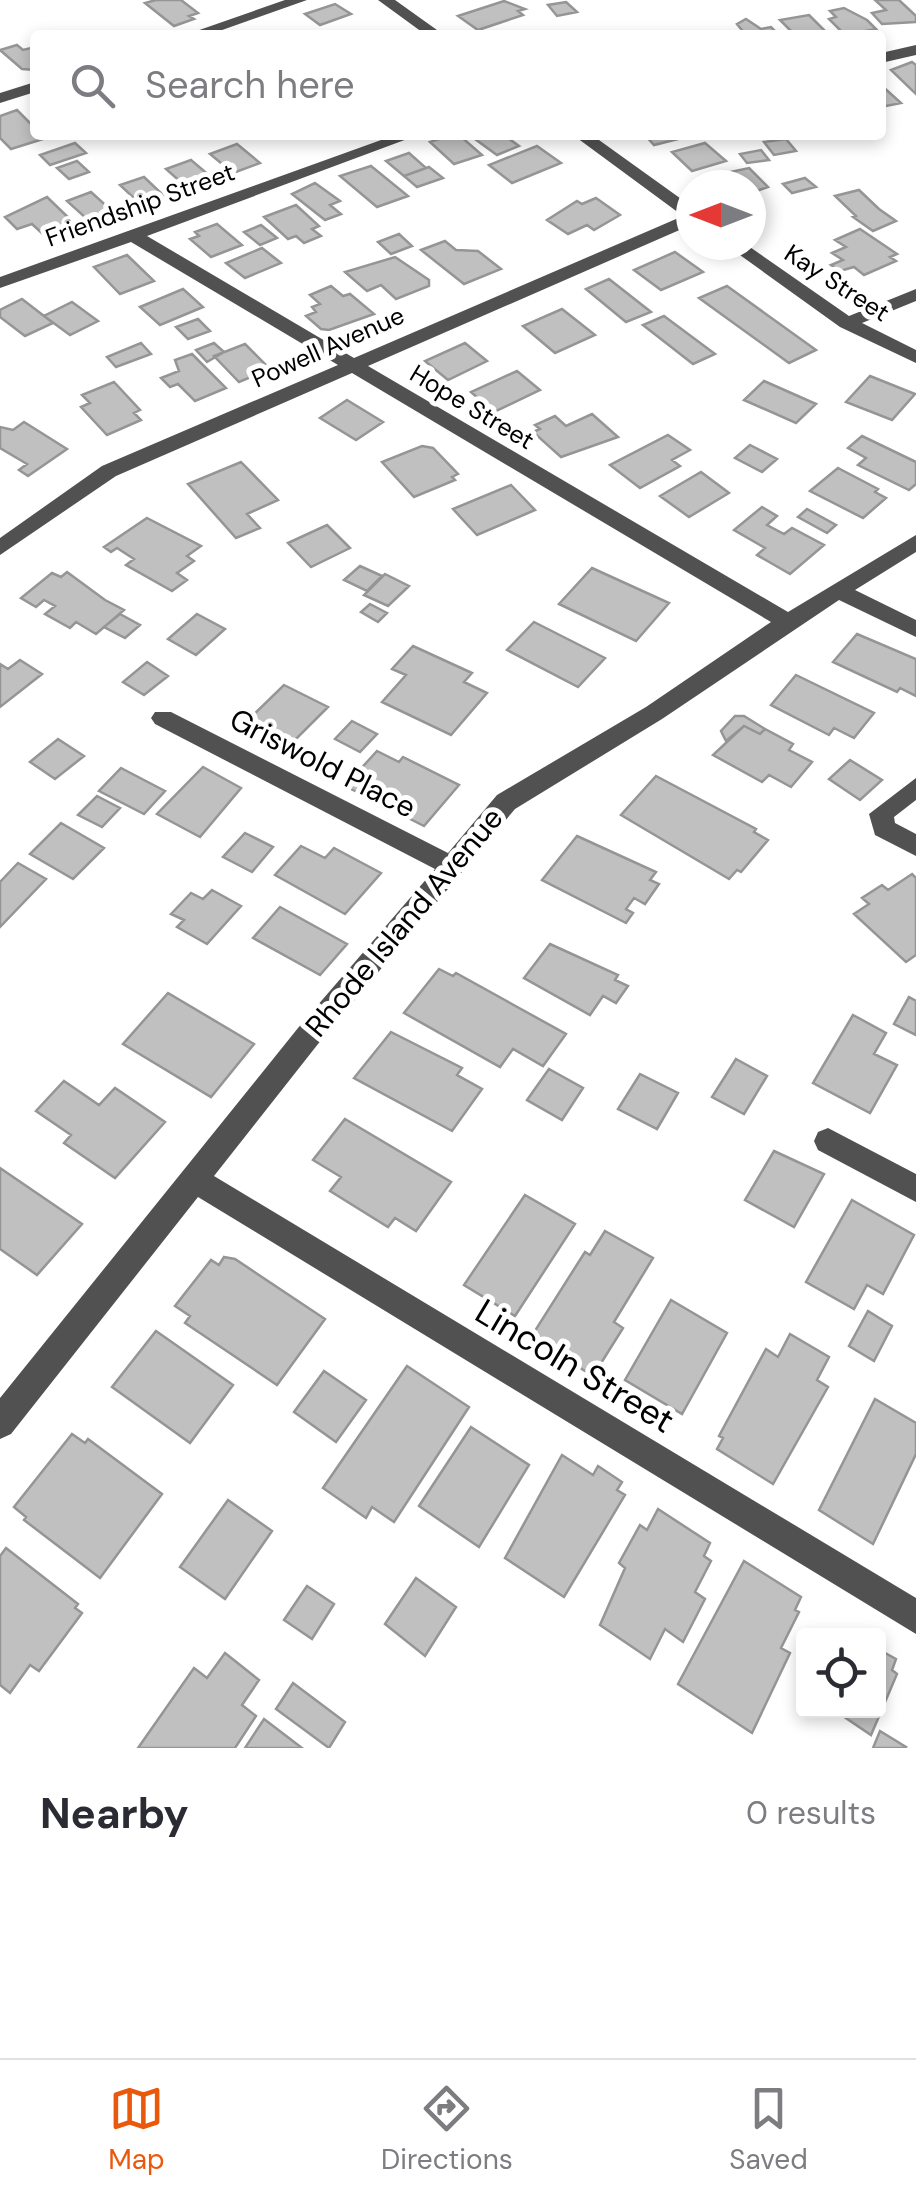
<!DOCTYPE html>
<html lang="en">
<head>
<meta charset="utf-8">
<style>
  :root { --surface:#fff; --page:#f7f7f7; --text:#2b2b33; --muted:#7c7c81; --line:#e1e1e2; --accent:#ea580c }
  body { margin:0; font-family:"DM Sans",sans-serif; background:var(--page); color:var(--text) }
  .controls { position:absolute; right:30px; bottom:30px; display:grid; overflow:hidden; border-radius:10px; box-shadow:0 5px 15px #0003 }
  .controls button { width:90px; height:90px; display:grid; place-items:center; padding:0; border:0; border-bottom:2px solid var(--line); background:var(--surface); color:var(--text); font:50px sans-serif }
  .compass { position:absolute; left:676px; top:170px; width:90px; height:90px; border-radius:50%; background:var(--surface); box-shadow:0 5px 15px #0003; rotate:270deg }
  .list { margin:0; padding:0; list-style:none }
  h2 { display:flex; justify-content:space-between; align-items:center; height:130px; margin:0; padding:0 40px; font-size:42px }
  h2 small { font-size:32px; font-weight:400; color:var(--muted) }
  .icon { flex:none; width:55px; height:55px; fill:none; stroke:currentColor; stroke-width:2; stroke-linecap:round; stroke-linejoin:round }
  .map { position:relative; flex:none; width:916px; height:1748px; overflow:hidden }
  .search { position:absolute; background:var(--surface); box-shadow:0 5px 15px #0003; left:30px; right:30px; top:30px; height:110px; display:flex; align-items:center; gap:25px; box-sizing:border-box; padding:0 35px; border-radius:10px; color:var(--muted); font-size:38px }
  .sheet { height:310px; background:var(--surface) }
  nav { display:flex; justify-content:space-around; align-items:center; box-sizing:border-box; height:140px; border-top:2px solid var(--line); background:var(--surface); font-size:28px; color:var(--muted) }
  nav a { display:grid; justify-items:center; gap:5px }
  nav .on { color:var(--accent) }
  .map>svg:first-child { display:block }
  .building { fill:#c0c0c0; stroke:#959595; stroke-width:2.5 }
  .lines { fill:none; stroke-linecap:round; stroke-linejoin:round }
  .minor { fill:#515151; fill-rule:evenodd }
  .labels { text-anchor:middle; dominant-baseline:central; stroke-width:10; stroke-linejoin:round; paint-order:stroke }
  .far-street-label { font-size:25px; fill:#000; stroke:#fff }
  .street-label { font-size:30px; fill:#000; stroke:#fff }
  .near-street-label { font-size:35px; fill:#000; stroke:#fff }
</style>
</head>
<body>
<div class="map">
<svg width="916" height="1748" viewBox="0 0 916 1748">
  <rect width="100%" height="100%" fill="#fff"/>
  <path class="building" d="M156,0H181L198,13L189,16L194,19L174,26L145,3Z
    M875,0H899L916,16V22L882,24L872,13L886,10Z
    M504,1L525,9L518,11L523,15L478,30L458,16Z
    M566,2L577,12L557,16L548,5Z
    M335,4L351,14L320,25L305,14Z
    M844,8L867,20L876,29L845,35L829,19L836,17L830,11Z
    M809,15L829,35H795L780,20Z
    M746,19L761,29L771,27L779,35H746L737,24Z
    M17,45L23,50L35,47V70L22,69L0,50Z
    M912,62L916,65V94L891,70Z
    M881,85L901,103L881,107Z
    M17,110L35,128V135L46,138L11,149L0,138V116Z
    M451,135H459L482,155L454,164L430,142Z
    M485,135H504L519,146L497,155L475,139Z
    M645,135H694L654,145Z
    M786,139L796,151L774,155L764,142Z
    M75,143L86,153L50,165L40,155Z
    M705,143L726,161L692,171L672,152Z
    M237,144L260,163L233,173L210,154Z
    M537,146L561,163L512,183L489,165Z
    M761,150L769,160L747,163L740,154Z
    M409,153L426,168L404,176L386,161Z
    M191,160L210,176L213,181L184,185L166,169Z
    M77,161L89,172L69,179L57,168Z
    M371,166L408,196L377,207L340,176Z
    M429,167L443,178L417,187L404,176Z
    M749,168L768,187L751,193V185H711L706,177Z
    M144,177L162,194L164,198L138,202L120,185Z
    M805,178L816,187L792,193L783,184Z
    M315,183L340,201L330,205L341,214L325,220L292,194Z
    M859,190L879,209L896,221L873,231L853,217L856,216L835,196Z
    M91,192L112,211L108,212L113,217L88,220L67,201Z
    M47,197L76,225L45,236L32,224L17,229L5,217Z
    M596,198L620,215L594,230L587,225L568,234L547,220L577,201L582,204Z
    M296,205L319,226L312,229L321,236L304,243L296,236L288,239L264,217Z
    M217,224L242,245L211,257L190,239L199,236L195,232Z
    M261,225L277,238L260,245L244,232Z
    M860,229L897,254L890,257L896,261L864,275L854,267L840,271L831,265L843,260L832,253L846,247L835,240Z
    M399,234L412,246L391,254L378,242Z
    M445,241L456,250L478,251L501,269L464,284L421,250Z
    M262,248L281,263L245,278L226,263Z
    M675,252L703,272L661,290L634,270Z
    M127,255L154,281L120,294L94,267Z
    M395,257L429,280V286L396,299L381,285L367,291L345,272Z
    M609,279L651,312L626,322L586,289Z
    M331,286L343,296L350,294L374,314L329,330L321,329L306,316L316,312L312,307L320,304L310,295Z
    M727,286L816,350L789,363L699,298Z
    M183,289L203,307L160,325L140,307Z
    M22,299L44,316L53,323L25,336L0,317V310Z
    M72,302L98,321L70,335L44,316Z
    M562,309L595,335L555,353L523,326Z
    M664,316L715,354L693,364L643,325Z
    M198,319L210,331L188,339L176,327Z
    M141,343L151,354L116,367L107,357Z
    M214,343L224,352L207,362L196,350Z
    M465,343L487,361L448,380L425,361Z
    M245,344L270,369L239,382L214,356Z
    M192,354L226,388L195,401L178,384L170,387L161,378L179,371L175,360Z
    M517,371L540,390L494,412L471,392Z
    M870,376L915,394L892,420L846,402Z
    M764,381L816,404L796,423L744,400Z
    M114,382L140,410L134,413L141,420L107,435L81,407L90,403L82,395Z
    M347,400L383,422L356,440L320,418Z
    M592,414L618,437L561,457L533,432L540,429L535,425L555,416L566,426Z
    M24,422L67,449L28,476L19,470L27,464L0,448V427L13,430Z
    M668,435L690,450L672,460L680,466L640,488L610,465Z
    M862,436L916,462V484L909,490L858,465L866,458L848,448Z
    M750,445L777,459L762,472L735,458Z
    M422,446L433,448L458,474L452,477L455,480L414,497L382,462Z
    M241,462L278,500L247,514L260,528L236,538L188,484Z
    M838,468L878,489L875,492L886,498L863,518L810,491Z
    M701,472L729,493L689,517L660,496Z
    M511,485L535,510L477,535L453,509Z
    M762,507L777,516L767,525L784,534L792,528L824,545L790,574L757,555L765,548L734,530Z
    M807,509L836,525L827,533L798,517Z
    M147,518L201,546L187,556L194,561L177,573L187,580L172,591L126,565L134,559L117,548L111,552L104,547Z
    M327,525L350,548L311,567L288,543Z
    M360,566L382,576L367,591L344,580Z
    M592,568L669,603L636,641L559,604Z
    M67,572L105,600L124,610L96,634L76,622L70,628L45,614L55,606L44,600L36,607L21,598L52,573L61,577Z
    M385,574L409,586L388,606L364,595Z
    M370,604L387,613L378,622L361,612Z
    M120,614L140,625L125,638L104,627Z
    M197,614L225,629L196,655L168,639Z
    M534,622L605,658L578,687L507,650Z
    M857,634L916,659V696L900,688L897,692L833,662Z
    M413,646L472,673L464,682L487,693L451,735L382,702L406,675L392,669Z
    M20,660L42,674L0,707V664L8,669Z
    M147,662L168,676L144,695L123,682Z
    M796,675L874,713L854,738L834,728L829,735L771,705Z
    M284,685L328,707L286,749L242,726Z
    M735,716H744L765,729L760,734L744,726L726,741L721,731Z
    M352,721L377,734L360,752L335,739Z
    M744,726L760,734L765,729L793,744L789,750L812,762L791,787L769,775L762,782L713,755Z
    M58,739L84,756L55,779L30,762Z
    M377,751L399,762L403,757L459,785L424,826L345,786Z
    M850,760L882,780L860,800L829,779Z
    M203,767L241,788L200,837L157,814Z
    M121,768L165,791L144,814L99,791Z
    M656,776L756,829L754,832L768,840L741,872L737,870L729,879L621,815Z
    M97,796L120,808L102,827L78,815Z
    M61,823L104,848L73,879L30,854Z
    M245,833L273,847L252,872L223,857Z
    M577,836L656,872L650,880L659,884L645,904L634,898L626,909L633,913L626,923L542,880Z
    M301,846L325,858L334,848L381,873L345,914L275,875Z
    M18,863L46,879L0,927V882Z
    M912,874L916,878V955L906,962L854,914L869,904L862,898L882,885L888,890Z
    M212,890L241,906L207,944L177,927L184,920L171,914L191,893L203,899Z
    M280,907L347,944L320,975L253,938Z
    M550,944L618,975L615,980L628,986L616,1003L603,996L590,1015L524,978Z
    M439,969L453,976L456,973L566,1034L543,1066L513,1049L500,1067L404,1013Z
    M168,993L254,1044L211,1097L123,1044Z
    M909,997L916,1001V1035L894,1024Z
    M853,1015L886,1033L874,1054L897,1065L870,1113L813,1083Z
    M391,1032L462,1068L457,1075L482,1089L452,1131L354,1078Z
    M736,1059L767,1076L744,1114L712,1097Z
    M549,1069L583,1088L562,1120L527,1100Z
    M640,1074L678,1093L657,1129L618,1109Z
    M64,1081L99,1105L115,1088L165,1122L115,1178L64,1143L71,1135L36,1111Z
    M345,1119L451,1182L416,1231L395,1218L388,1227L330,1191L341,1177L313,1160Z
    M774,1151L824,1174L794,1227L745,1200Z
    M0,1168L82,1224L37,1275L0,1249Z
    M525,1195L575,1224L515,1316L464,1285Z
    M852,1200L914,1235L883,1294L867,1285L854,1309L806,1282Z
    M605,1231L653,1258L614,1322L623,1328L593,1376L531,1337L585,1252L590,1255Z
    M224,1257L235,1259L325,1319L277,1385L185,1323L190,1316L175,1306L211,1260L219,1265Z
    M671,1300L727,1333L682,1414L625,1380Z
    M868,1311L892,1326L874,1361L849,1346Z
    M156,1331L233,1385L190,1443L112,1387Z
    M790,1334L829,1357L817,1380L828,1387L773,1484L717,1449L723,1438L719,1436L766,1349L778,1357Z
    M407,1366L469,1407L394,1522L372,1507L366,1518L323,1488Z
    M324,1371L366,1400L336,1442L294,1412Z
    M875,1399L916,1423V1454L873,1544L819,1510Z
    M471,1427L529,1465L479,1547L419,1506Z
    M72,1434L85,1443L88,1439L162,1494L100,1578L24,1520L26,1517L14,1507Z
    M562,1455L593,1475L598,1466L622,1482L617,1490L625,1495L564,1597L505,1558Z
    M228,1500L272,1531L225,1599L180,1567Z
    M658,1509L710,1543L704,1556L711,1561L695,1592L705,1599L683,1642L665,1629L650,1659L600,1625L625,1568L619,1563L640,1525L647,1530Z
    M6,1548L78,1604L75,1608L82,1613L39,1671L30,1665L10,1693L0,1685V1556Z
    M744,1561L801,1597L795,1610L799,1612L781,1648L790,1653L752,1733L678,1684Z
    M416,1578L456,1607L425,1656L385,1624Z
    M307,1586L334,1604L312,1639L284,1620Z
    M878,1649L896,1659L892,1670L897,1674L871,1735L834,1710H878Z
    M225,1653L259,1680L242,1705L256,1716L235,1748H138L194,1668L207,1678Z
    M293,1683L345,1722L329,1748L276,1709Z
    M264,1719L302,1748H245Z
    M880,1731L906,1747L905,1748H873Z"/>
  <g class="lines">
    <path class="minor" d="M285,0H307L208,35H185Z
      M378,0H395L444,35H426Z
      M916,45V55L881,63V53Z
      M35,82V92L0,103V93Z
      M395,135H418L147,236L354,358L683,216L573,135H592L691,206V225L368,366L788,612L916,535V552L855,590L916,620V637L839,600L662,719L515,809L318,1044L214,1176L916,1598V1634L198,1197L11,1434L0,1439V1398L298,1028L435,869L155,724L151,718L155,712H171L448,853L497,795L646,707L771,622L352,373L116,476L0,555V538L102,466L338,365L131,242L0,288V277Z
      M726,245H747L849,316L916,289V301L862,323L916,350V363L840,327Z
      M916,778V800L894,817L895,823L916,834V856L875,835L869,814Z
      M828,1128L916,1174V1202L818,1150L814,1141L818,1132Z"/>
  </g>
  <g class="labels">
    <g class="far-street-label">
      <text transform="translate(140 205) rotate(-20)">Friendship Street</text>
      <text transform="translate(837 283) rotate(33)">Kay Street</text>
      <text transform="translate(328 347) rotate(-24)">Powell Avenue</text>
      <text transform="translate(472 407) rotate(31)">Hope Street</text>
    </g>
    <g class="street-label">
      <text transform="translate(323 763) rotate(27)">Griswold Place</text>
      <text transform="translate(404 922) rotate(-50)">Rhode Island Avenue</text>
    </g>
    <g class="near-street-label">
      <text transform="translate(575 1366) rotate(31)">Lincoln Street</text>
    </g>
  </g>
</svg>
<div class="controls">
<button><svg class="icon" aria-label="locate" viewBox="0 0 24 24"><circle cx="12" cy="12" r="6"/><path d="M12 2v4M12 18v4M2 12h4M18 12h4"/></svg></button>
</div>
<svg class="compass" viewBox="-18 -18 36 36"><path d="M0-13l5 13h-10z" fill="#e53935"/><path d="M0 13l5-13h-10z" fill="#7c7c81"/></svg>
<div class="search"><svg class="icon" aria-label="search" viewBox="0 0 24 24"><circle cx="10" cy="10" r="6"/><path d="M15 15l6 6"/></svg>Search here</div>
</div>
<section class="sheet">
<h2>Nearby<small>0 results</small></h2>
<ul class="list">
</ul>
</section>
<nav>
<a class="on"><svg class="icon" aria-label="map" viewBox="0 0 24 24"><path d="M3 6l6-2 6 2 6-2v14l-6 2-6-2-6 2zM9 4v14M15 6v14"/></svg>Map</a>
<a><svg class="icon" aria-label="directions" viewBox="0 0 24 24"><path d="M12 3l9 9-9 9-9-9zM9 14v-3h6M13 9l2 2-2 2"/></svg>Directions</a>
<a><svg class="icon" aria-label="saved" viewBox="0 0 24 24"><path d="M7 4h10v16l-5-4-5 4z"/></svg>Saved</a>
</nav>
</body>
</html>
